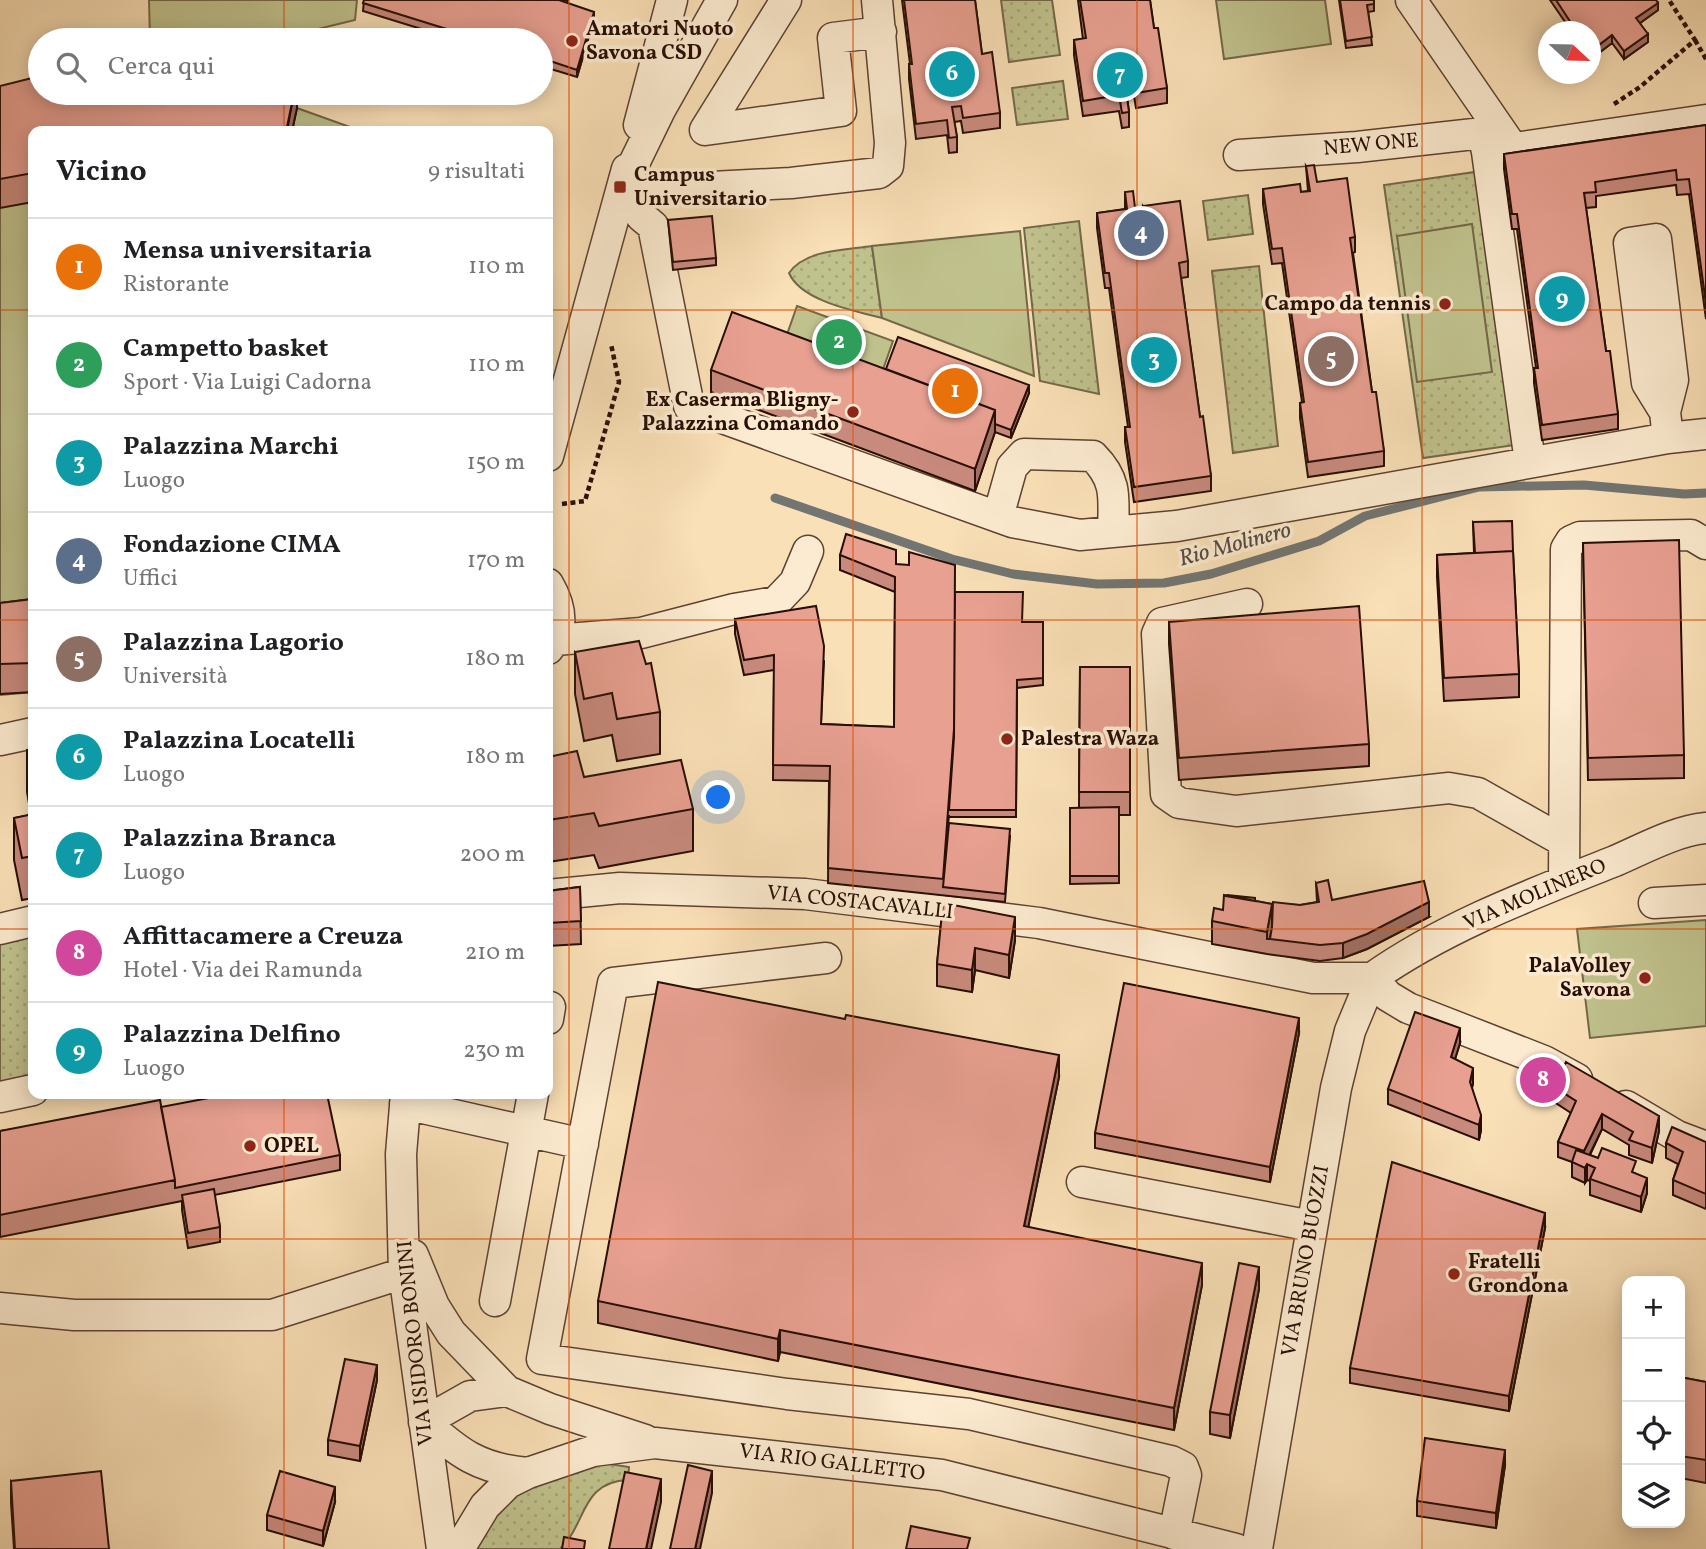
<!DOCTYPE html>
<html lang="it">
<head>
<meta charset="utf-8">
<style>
  :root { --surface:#fff; --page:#f6f6f6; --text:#202124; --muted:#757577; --line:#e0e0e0; --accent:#8f2418 }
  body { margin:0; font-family:Vollkorn,serif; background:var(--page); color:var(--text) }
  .controls { position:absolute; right:21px; bottom:21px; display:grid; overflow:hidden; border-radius:14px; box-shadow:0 4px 18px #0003 }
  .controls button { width:63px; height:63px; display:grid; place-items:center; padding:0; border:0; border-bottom:2px solid var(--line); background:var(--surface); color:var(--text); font:35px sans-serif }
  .compass { position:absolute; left:1538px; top:21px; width:63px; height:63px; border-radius:50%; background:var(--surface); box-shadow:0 4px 18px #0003; rotate:112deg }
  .you { position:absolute; left:719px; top:798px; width:24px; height:24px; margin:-18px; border:5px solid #fff; border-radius:50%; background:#1a73e8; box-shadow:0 0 0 10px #1a73e833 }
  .badge { display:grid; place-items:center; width:46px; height:46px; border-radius:50%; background:var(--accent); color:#fff; font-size:23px; font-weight:700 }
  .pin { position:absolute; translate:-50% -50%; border:4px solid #fff; box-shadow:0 2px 7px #0006 }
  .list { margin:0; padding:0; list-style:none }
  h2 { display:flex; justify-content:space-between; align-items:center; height:91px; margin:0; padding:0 28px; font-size:30px }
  h2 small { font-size:23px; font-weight:400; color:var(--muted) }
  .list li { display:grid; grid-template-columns:46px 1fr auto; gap:21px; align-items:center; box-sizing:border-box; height:98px; padding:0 28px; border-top:2px solid var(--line) }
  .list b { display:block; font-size:26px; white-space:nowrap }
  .list p { margin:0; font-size:23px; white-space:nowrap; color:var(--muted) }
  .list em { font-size:23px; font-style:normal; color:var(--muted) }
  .icon { flex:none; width:38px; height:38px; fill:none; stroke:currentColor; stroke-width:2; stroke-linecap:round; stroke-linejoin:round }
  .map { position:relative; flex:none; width:1706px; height:1549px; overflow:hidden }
  .search { position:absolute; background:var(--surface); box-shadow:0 4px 18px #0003; left:28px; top:28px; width:525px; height:77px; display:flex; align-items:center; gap:18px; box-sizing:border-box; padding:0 24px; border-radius:38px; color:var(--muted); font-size:26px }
  .panel { position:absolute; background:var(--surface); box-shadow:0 4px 18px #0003; left:28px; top:126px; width:525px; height:973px; border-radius:14px }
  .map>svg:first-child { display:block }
  .grass { fill:url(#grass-dots); stroke:#746849; stroke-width:2 }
  .park { fill:#c0c28d; stroke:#746849; stroke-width:2 }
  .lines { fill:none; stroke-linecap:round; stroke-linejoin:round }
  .stream { stroke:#727572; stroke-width:9 }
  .minor-casing { stroke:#5c4232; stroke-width:33 }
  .path { stroke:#280e05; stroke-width:4.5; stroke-dasharray:5 3.5; stroke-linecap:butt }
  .minor { stroke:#fcebd0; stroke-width:30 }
  .wall { fill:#c88a7d; stroke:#280e05; stroke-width:2 }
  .shaded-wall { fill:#a27066; stroke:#280e05; stroke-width:2 }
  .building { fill:#e8a091; stroke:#280e05; stroke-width:2 }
  .grid { fill:none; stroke:#de550c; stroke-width:2; stroke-opacity:0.55 }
  .poi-dot { fill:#8f2418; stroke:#fcebd0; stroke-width:2.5 }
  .labels { text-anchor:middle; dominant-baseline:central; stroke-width:7; stroke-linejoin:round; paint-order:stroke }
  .poi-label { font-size:21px; font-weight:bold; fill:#280e05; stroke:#fcebd0; text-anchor:start }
  .street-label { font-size:21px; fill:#280e05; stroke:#fcebd0 }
  .water-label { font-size:23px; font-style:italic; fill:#534a45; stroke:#fcebd0 }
</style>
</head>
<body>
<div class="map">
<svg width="1706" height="1549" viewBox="0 0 1706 1549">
  <defs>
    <pattern id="grass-dots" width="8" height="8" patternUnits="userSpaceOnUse" patternTransform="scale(1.75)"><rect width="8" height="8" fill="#c0c28d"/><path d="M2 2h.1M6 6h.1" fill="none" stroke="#a5a678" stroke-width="1.8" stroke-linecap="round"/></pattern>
  </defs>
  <rect width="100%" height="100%" fill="#fae0b7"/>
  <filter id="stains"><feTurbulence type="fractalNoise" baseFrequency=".00286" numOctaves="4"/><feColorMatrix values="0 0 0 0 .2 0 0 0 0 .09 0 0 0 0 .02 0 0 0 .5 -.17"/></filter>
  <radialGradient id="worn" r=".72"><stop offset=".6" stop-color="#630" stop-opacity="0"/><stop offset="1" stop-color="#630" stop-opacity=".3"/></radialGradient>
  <path class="grass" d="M1001,0H1052L1060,55L1009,62Z
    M1063,81L1068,119L1017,125L1012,88Z
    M1475,172L1515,445L1423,458L1384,185Z
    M1248,195L1253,234L1208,240L1203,201Z
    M1079,221L1099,394L1040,381L1024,228Z
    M872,246L882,318C855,311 801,301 789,273C806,249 846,250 872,246Z
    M1259,266L1278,446L1233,453L1212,271Z
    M33,931V1078L0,1085V937Z
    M603,1463L629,1467L628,1480C580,1482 587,1524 560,1549H473L486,1519L536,1478Z"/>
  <path class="park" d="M149,0H357L355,20L273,40H150Z
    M1216,0H1325L1331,44L1224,59Z
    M188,93L297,108L361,131H33V692L0,695V115Z
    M1472,224L1492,372L1417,382L1397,236Z
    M1020,231L1034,376L882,318L872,246Z
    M797,306L893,341L880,378L784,343Z
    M1706,920V1026L1590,1038L1577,929Z"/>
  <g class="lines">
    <path class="stream" d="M775,498L952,559L1013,574L1097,584L1164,583L1211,574L1319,541L1365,516L1479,487L1584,485L1684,494L1706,493"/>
    <defs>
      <path id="minor" d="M722,0L660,110L623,186L633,191L641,216L653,226L689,406L1012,522L1080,535L1177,526L1668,438L1706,434
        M786,0L705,130L841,111L833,38L881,32
        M1411,0L1510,144
        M639,125L672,0
        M1239,155L1357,147L1483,133L1487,152
        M633,191L791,183L879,173L888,166L890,143L877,0
        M1665,412L1647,383L1629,243L1656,239L1673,380L1665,412L1668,438
        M548,456L627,169
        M1530,462L1487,152L1706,120
        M998,517L1012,467L1024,454L1093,456C1117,480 1114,497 1113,530
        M548,584C561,606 565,628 548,649
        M1247,604L1162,623L1157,634L1166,794L1179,803L1236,811L1449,788L1478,793L1563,841
        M555,640L641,633L734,609L776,602L795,582L808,551
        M0,740L33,733
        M1564,881L1566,549L1571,541L1580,537L1691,535L1706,544
        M548,895L620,888L805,894L1039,923L1313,978H1372
        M1654,903L1706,900
        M0,929L33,921
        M826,958L613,983L542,1359L787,1394L969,1414L1171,1461L1183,1467L1186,1475L1174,1534
        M1372,978L1388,996L1408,1008L1544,1061L1577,1079
        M1372,978C1446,926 1532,894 1615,861C1643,849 1675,831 1706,828
        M548,1019L550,1007
        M406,1094L401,1154L404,1273L442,1549
        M0,1097L33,1090
        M405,1104L583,1144
        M1626,1106L1677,1136L1706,1147
        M1082,1182L1312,1226
        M413,1255L434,1306L451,1333L507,1391L550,1409L645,1440
        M495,1301L533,1094
        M0,1308L74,1315H272L404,1273
        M507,1391L470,1396L424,1422C459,1453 479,1469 528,1473
        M459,1549L485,1506L508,1483L528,1473L593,1451L655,1443L942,1475L1236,1549
        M1257,1549L1336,1088L1350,1031L1372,978"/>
    </defs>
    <use href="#minor" class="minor-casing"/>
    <path class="path" d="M1695,40L1706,59
      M1614,104L1640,87L1695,40L1669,0
      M562,504L585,501L619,382L611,344"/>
    <use href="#minor" class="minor"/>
  </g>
  <path class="wall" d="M364,0H568L567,3L594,19L577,77L541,66V40H457L363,11Z
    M902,0H975L982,54L1000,113V128L963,133L961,121L954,122L957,137V152L949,153L947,135L916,139L909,79V64H910Z
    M1078,0H1150L1154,28L1167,88V103L1136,108L1134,96L1127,97L1129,112V127L1122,128L1119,111L1083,116L1074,55V40L1083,39Z
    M1339,0H1374V11L1368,12L1372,45L1346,48Z
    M1550,0H1656L1658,10L1640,23L1648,42L1624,59L1612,43L1591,59V32H1572Z
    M0,86L297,93V108L292,131H33V202L0,208Z
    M1706,125V319L1689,194L1677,195L1676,185L1596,196V207L1586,208L1606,351L1618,414V429L1542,440L1534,383V368H1536L1517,229H1512L1504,169V154Z
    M1306,166L1355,237V252L1353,253L1372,392L1384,451V466L1308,477L1300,418V403L1302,402L1282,263L1272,264L1263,204V189L1301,192L1308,191Z
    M1125,192L1136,216L1143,215V206L1188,261V277L1181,278L1200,417L1211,476V491L1134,502L1125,442V427H1128L1109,288H1105L1097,228V213L1125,209Z
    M668,220L716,258V265L673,270Z
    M886,369L1029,393L1011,438L995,432L975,491L711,392V370Z
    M1473,522L1513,551L1519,674V697L1444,701L1437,577V555L1474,553Z
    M1583,543L1684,755V778L1588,780Z
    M840,555L896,564L954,733L1022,622H1043V685L1017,688L1016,817H949V815L946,848L1010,836L1005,902L828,883L829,781L773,780L774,670L744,675L735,634V619L824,661L821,724L894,727L895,592L840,570Z
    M33,599V692L0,694V603Z
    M1169,622L1369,744V766L1179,780L1169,644Z
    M575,652L660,712V754L617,761L612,735L584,741L575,694Z
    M1080,667H1130V815H1119V883L1070,884V808H1079Z
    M33,749V898L22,900L14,860V818L31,815L27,792V750Z
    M548,757L584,777L693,809V851L599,868L594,855L548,862Z
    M1316,883L1332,900L1429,917L1367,949L1343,958L1320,961L1267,954L1212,944V921L1223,910L1255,901L1272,904L1300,905L1317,902Z
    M580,887L581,944L548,946V891Z
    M943,903L1015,940L1009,978L975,970L972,992L937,986V964Z
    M1299,1033L1270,1182L1095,1148V1133Z
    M1460,1043L1455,1059L1473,1083L1472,1088L1481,1130L1479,1140L1388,1104V1089Z
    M1541,1058L1659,1131L1652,1163L1629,1155V1145L1602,1129L1590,1155L1636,1174L1647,1193L1641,1212L1590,1195V1181L1587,1180L1585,1183L1572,1177V1162L1558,1157V1142L1571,1113L1554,1102L1530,1091V1083Z
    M1059,1077L1028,1227L1202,1285L1174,1430L780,1352L778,1361L598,1323V1301Z
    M161,1107L340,1155V1170L214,1195L220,1227V1242L188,1248L182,1210V1201L0,1237V1131Z
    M1706,1142V1209L1673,1195V1180L1678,1164L1666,1158V1143Z
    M1545,1228L1509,1411L1350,1383V1368Z
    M1259,1289L1230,1438L1210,1434V1412Z
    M1680,1377L1706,1382V1483L1680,1478Z
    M377,1380L360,1461L328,1455V1440Z
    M1505,1465L1496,1528L1417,1516V1501Z
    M11,1481L109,1549H14L11,1503Z
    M335,1502L323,1546L267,1530V1515Z"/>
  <path class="shaded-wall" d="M1658,3V10L1636,26V18Z
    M594,12V19L577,77V70Z
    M1648,34V42L1624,59V51Z
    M1612,35V43L1591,59V51Z
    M294,93H297V108L292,131H287Z
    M1029,385V393L1011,438V430Z
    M995,410V432L975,491V469Z
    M1429,902V917L1367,949L1343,958V943Z
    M1272,904V927L1270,939H1267V932Z
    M1015,917V940L1009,978V955Z
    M975,948V970L972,992V970Z
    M1299,1018V1033L1270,1182V1167Z
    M1460,1028V1043L1451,1072V1057Z
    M1059,1055V1077L1024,1248V1226Z
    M1473,1068V1083L1470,1097V1082Z
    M1602,1114V1129L1584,1166V1151Z
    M1481,1115V1130L1479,1140V1125Z
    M1659,1116V1131L1652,1163V1148Z
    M1587,1164V1180L1585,1183V1168Z
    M1647,1178V1193L1641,1212V1197Z
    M1545,1213V1228L1509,1411V1396Z
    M1202,1263V1285L1174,1430V1408Z
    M1259,1267V1289L1230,1438V1415Z
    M780,1330V1352L778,1361V1339Z
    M377,1365V1380L360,1461V1446Z
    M1505,1450V1465L1496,1528V1513Z
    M712,1471V1493L700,1549H695Z
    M661,1479V1502L651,1549H646Z
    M335,1487V1502L323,1546V1531Z"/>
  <path class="building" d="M364,0H559L594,12L577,70L541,58V40H482L363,3Z
    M904,0H975L982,54L992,52L1000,113L963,118L961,106L952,107L957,137L949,138L947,120L916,124L909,64H912Z
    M1080,0H1150L1154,28H1158L1167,88L1136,93L1134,81L1125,82L1129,112L1122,113L1119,95L1083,101L1074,40L1086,38Z
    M1340,0H1374V4L1367,5L1372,37L1346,41Z
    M1556,0H1656L1658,3L1636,18L1648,34L1624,51L1612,35L1591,51V32H1577Z
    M40,76V93H294L287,127L264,131H33V173L0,179V86Z
    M1706,125V304L1689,179L1677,180L1676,170L1595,182L1596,192L1584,193L1606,351H1610L1618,414L1542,425L1534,368H1538L1517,214H1512L1504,154Z
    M1314,165L1317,182L1347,178L1355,237L1350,238L1372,392H1376L1384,451L1308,462L1300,403L1304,402L1282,248L1272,249L1263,189L1300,184L1301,192L1310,191L1306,166Z
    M1133,191L1136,216L1144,214L1143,206L1180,201L1188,261L1179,263L1200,417L1203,416L1211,476L1134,487L1125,427H1130L1109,273H1105L1097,213L1127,209L1125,192Z
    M712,216L716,258L673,262L668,220Z
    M732,312L995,410L975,469L711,370Z
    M898,337L1029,385L1011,430L995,424V410L886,369Z
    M1512,521L1513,551L1475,553L1473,522Z
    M846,534L896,550V564L909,565V552L955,565L954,729L943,879L828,868L830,766L773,765L774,655L744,660L735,619L816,606L824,646L821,724L894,727L895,577L840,555Z
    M1679,540L1684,755L1588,758L1583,543Z
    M1513,551L1519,674L1444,678L1437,555Z
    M955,592H1023L1022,622H1043V678L1017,680L1016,810H949L954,737Z
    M33,599V663L0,664V603Z
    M1359,606L1369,744L1179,758L1169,622Z
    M639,641L646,664L651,663L660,712L617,719L612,693L584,699L575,652Z
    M1080,667H1130V792H1079Z
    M33,749V782L27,750Z
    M577,751L584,777L681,760L693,809L599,826L594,813L548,820V757Z
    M1119,807V876H1070V808Z
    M33,814V856L22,858L14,818Z
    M949,823L1010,829L1005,894L943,887Z
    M1328,880L1332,900L1424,881L1429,902L1367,934L1343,943L1320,945L1270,939L1272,927L1273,902L1300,905L1319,902L1316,883Z
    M580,887L581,921L548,923V891Z
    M1224,895L1272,904L1267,932L1212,921L1214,908L1223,910Z
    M1227,895L1255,898V901L1226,896Z
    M943,903L1015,917L1009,955L975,948L972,970L937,964Z
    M658,982L845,1019L846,1015L1059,1055L1024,1226L1202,1263L1174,1408L780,1330L778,1339L598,1301Z
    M1124,983L1299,1018L1270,1167L1095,1133Z
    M1415,1012L1460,1028L1451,1057L1473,1068L1470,1082L1481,1115L1479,1125L1388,1089Z
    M1541,1058L1563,1068L1554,1087V1094L1530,1083Z
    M1566,1062L1659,1116L1652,1148L1629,1140L1633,1132L1602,1114L1584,1151L1558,1142L1576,1101L1554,1087Z
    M230,1094H327L340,1155L175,1188V1180L161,1107Z
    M160,1100L175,1180L0,1215V1131Z
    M1672,1127L1706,1142V1194L1673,1180L1683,1152L1666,1143Z
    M1602,1148L1636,1161L1632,1172L1647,1178L1641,1197L1590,1179L1595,1168L1587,1164L1585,1168L1572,1162L1576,1150L1598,1158Z
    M1392,1162L1545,1213L1509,1396L1350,1368Z
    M214,1189L220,1227L188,1233L182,1195Z
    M1239,1263L1259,1267L1230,1415L1210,1412Z
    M345,1359L377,1365L360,1446L328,1440Z
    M1680,1377L1706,1382V1460L1680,1456Z
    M1425,1438L1505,1450L1496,1513L1417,1501Z
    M688,1465L712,1471L695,1549H670Z
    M101,1471L109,1549H15L11,1481Z
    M280,1471L335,1487L323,1531L267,1515Z
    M625,1472L661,1479L646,1549H609Z
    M911,1526L970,1538L967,1549H906Z
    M564,1537L585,1541L584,1549H562Z"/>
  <path class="grid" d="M284,0V40M569,0V1549M853,0V1549M1137,0V1549M1422,0V1549M284,93V131M0,310H33M548,310H1706M0,620H33M548,620H1706M0,929H33M548,929H1706M284,1094V1549M0,1239H1706"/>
  <g class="poi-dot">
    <circle cx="572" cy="41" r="7"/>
    <rect x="613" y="180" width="14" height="14" rx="3.5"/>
    <circle cx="1445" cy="304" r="7"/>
    <circle cx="853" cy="412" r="7"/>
    <circle cx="1007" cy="739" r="7"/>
    <circle cx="1645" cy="978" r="7"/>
    <circle cx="250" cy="1146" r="7"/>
    <circle cx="1454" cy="1274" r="7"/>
  </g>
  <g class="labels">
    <g class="poi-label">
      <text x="586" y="29">Amatori Nuoto<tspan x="586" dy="24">Savona CSD</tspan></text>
      <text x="634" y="175">Campus<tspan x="634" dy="24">Universitario</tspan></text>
      <text x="1431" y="304" text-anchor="end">Campo da tennis</text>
      <text x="839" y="400" text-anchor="end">Ex Caserma Bligny-<tspan x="839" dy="24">Palazzina Comando</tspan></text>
      <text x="1021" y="739">Palestra Waza</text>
      <text x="1631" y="966" text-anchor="end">PalaVolley<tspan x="1631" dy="24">Savona</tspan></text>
      <text x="264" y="1146">OPEL</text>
      <text x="1468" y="1262">Fratelli<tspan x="1468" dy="24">Grondona</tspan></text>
    </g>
    <g class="street-label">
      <text transform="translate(1371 145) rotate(-5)">NEW ONE</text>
      <text transform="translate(1535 895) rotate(-23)">VIA MOLINERO</text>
      <text transform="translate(860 903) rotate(6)">VIA COSTACAVALLI</text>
      <text transform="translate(1306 1261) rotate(-80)">VIA BRUNO BUOZZI</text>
      <text transform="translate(416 1343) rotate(-96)">VIA ISIDORO BONINI</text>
      <text transform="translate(832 1463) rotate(7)">VIA RIO GALLETTO</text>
    </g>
    <g class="water-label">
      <text transform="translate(1235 545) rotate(-15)">Rio Molinero</text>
    </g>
  </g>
  <rect width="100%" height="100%" filter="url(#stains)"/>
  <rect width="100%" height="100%" fill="url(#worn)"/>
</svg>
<div class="controls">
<button>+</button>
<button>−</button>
<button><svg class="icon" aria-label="locate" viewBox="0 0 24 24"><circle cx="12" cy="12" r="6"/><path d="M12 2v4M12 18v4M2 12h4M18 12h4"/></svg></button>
<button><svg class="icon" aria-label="layers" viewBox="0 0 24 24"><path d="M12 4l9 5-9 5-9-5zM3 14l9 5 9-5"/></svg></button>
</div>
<svg class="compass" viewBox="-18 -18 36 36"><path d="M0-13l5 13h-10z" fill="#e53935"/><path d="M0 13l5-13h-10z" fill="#757577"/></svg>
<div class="you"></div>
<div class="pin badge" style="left:955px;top:391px;background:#e8710a">1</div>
<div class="pin badge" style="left:839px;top:342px;background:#2e9e5b">2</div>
<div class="pin badge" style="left:1154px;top:360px;background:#0f9aa8">3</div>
<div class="pin badge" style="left:1141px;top:233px;background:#5c6f8a">4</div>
<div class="pin badge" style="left:1331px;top:359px;background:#8d6e63">5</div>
<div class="pin badge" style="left:952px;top:74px;background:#0f9aa8">6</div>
<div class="pin badge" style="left:1120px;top:75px;background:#0f9aa8">7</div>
<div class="pin badge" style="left:1543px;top:1080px;background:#d1479c">8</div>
<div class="pin badge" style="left:1562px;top:299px;background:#0f9aa8">9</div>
<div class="search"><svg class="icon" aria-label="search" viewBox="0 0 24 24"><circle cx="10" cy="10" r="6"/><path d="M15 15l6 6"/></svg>Cerca qui</div>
<section class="panel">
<h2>Vicino<small>9 risultati</small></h2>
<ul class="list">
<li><span class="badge" style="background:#e8710a">1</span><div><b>Mensa universitaria</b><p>Ristorante</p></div><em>110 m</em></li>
<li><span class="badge" style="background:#2e9e5b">2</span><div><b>Campetto basket</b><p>Sport · Via Luigi Cadorna</p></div><em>110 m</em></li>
<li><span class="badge" style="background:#0f9aa8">3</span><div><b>Palazzina Marchi</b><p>Luogo</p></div><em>150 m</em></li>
<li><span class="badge" style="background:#5c6f8a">4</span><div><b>Fondazione CIMA</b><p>Uffici</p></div><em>170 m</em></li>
<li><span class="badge" style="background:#8d6e63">5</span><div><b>Palazzina Lagorio</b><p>Università</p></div><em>180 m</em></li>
<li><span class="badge" style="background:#0f9aa8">6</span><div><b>Palazzina Locatelli</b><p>Luogo</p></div><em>180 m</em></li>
<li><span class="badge" style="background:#0f9aa8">7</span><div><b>Palazzina Branca</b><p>Luogo</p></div><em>200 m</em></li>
<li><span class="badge" style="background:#d1479c">8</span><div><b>Affittacamere a Creuza</b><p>Hotel · Via dei Ramunda</p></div><em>210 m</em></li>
<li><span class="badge" style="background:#0f9aa8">9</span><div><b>Palazzina Delfino</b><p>Luogo</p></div><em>230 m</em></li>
</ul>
</section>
</div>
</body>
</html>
